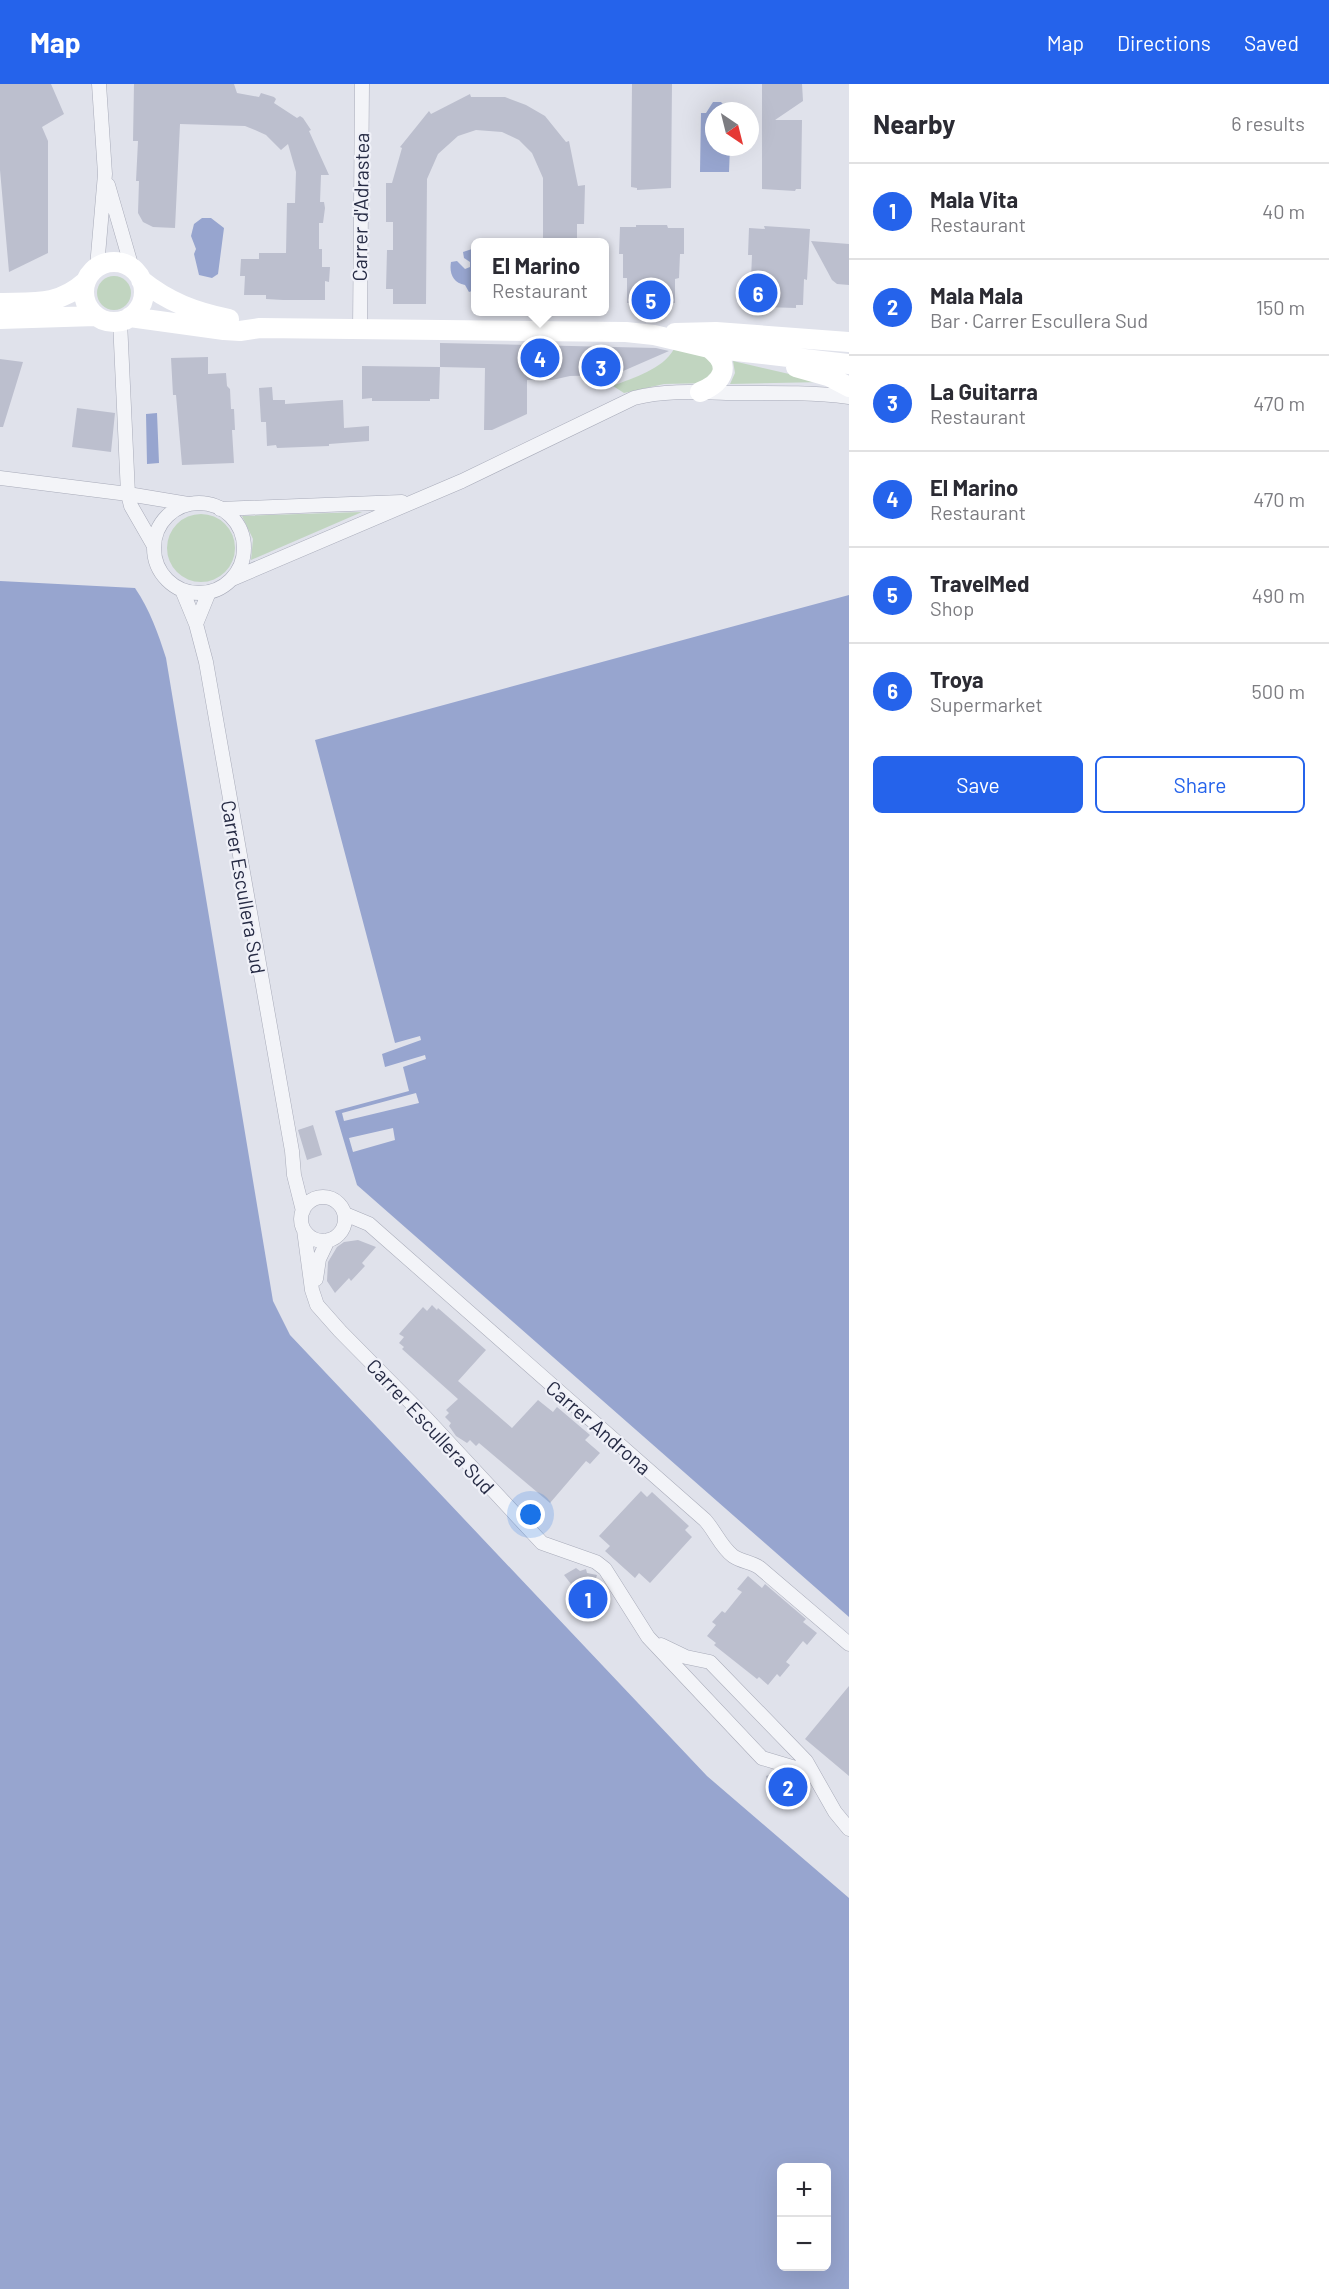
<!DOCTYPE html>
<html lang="en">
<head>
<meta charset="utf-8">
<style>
  :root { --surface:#fff; --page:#f7f7f7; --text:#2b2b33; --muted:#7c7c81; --line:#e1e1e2; --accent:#2563eb }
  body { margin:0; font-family:Barlow,sans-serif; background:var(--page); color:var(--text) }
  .controls { position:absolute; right:18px; bottom:18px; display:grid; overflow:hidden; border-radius:9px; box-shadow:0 6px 24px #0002 }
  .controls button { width:54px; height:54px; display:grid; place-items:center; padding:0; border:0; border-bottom:2px solid var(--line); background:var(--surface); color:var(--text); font:30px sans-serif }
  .compass { position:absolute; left:705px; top:18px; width:54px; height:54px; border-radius:50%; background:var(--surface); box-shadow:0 6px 24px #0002; rotate:145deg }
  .you { position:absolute; left:531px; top:1431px; width:21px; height:21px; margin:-15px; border:4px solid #fff; border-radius:50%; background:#1a73e8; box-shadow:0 0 0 9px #1a73e833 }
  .badge { display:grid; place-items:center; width:39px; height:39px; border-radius:50%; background:var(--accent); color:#fff; font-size:20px; font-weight:700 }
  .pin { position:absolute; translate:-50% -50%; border:3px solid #fff; box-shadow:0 2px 6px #0006 }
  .popup { position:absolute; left:471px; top:154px; width:138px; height:78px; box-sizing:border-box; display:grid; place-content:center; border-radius:9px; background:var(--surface); filter:drop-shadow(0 2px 4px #0005); font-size:20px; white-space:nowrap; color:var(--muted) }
  .popup b { font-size:22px; color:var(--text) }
  .popup::after { content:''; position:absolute; left:50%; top:100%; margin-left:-12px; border:12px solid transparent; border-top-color:var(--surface) }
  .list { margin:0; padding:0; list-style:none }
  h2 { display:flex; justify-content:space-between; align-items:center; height:78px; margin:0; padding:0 24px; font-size:26px }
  h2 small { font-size:20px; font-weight:400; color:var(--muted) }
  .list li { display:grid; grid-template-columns:39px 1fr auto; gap:18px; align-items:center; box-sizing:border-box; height:96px; padding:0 24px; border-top:2px solid var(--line) }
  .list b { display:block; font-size:22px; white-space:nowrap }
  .list p { margin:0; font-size:20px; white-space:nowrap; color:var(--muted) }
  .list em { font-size:20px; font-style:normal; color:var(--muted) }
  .actions { display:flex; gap:12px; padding:18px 24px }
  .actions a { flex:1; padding:14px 0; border:2px solid var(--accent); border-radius:9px; text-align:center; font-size:21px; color:var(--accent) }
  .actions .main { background:var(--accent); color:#fff }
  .map { position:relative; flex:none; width:849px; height:2205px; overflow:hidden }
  header { display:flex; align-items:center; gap:36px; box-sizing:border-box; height:84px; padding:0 30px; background:var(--accent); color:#fff }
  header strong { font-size:28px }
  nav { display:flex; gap:33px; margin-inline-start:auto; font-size:21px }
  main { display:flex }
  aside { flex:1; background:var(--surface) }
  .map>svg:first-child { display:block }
  .green { fill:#c1d5c0 }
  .water { fill:#97a5cf; fill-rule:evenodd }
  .pier { fill:#e0e2eb }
  .building { fill:#bcbfce }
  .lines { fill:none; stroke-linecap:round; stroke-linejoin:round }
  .street-casing { stroke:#a8abb9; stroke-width:15 }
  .street { stroke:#f3f4f8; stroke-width:14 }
  .secondary { stroke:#fff; stroke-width:20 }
  .labels { text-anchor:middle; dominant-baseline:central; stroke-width:4.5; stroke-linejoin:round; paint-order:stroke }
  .street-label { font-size:20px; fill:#262b44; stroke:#f0f1f8 }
</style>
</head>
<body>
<header>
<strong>Map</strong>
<nav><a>Map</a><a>Directions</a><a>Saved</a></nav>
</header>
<main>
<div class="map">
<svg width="849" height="2205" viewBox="0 0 849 2205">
  <rect width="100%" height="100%" fill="#e0e2eb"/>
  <path class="green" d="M97 209a17 17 0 1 1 34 0a17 17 0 1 1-34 0Z
    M674,265L714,273L718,281L708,299L664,300L624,309L613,302C634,293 662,286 674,265Z
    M733,277L824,298L730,300L735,289Z
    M362,428L251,476L253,455L242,432Z
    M167 464a34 34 0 1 1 68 0a34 34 0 1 1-68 0Z"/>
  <path class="water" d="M713,18H721L729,27H714V63H730L729,88H700L701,29H706Z
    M202,134H211L224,144L218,190L212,194L199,191L194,170L196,165L191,152L194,140Z
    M475,164V206L469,208L465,201C453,199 449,189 451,178L457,177L465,185L470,183V178L464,174L463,168Z
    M157,329L159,379L147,380L146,330Z
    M0,497L135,504C150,526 158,549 166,574L273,1217L290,1251L707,1692L849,1814V2205H0ZM782,2084H826V2182H782Z
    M849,511V1533L357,1101L335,1027L409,1007L403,983L426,975L425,971L385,983L382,970L421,956L420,952L395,959L315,656Z"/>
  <path class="pier" d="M416,1009L419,1019L344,1037L342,1029Z
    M393,1044L395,1056L353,1068L349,1054Z"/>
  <path class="building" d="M0,0H51L64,30L42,43L48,57V169L9,188L0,86Z
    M134,0H234L237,9L259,13L261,9L274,13L276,15L274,19L297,34L300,32L303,34L311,46L309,47L329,91H321L320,118H324L325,124L323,139H319V165H322V183H330L329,198L325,197V216H283L266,215V211H244L245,192H240L241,175H259V169H286L287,119H295L296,88L288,60L281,66L266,51L255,46L245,42L180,40L175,144L153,143L143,138L138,129L139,97H136L138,57H133Z
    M632,0H672L671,104L637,106V104L631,103Z
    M762,0H802L803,17L775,36H802L801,105H796L795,107L762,105Z
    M470,10L471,13H505L526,21L545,32L566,58L569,57L578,102L585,101L584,140H577V159H543V94L532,69L519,56L502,48L476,46L458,52L438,70L427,95L426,220H393V205H386L387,166H393V138H386V99H392L402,64L400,63L429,27L431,30Z
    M636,141H667L668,144H684V170H680L679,194L675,195V219L668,220L667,223L635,222V219H627V194H623V170H619L620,143H636Z
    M764,142L810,145L807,196L804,195L803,221H796V224L764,223V221H756V196L751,195L752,171H748L749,144L765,145Z
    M811,157L849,160V201L837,200L832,196Z
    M440,259L656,264L669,267L614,291L570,292L552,296H527V330L492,346H484L485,284L440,283Z
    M208,273V290L226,289L227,302L230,305L231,325H234L235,346H232L234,379L182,381L176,311H173L171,274Z
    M0,275L23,278L3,343H0Z
    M362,282L440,283L439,315H430V317H372V314L362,315Z
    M272,303L273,316H285V320L343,316L344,344L369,342V357L329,360V362L277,364L276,361L267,362L266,338H261L259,304Z
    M77,324L115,329L111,368L72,363Z
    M313,1041L322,1071L307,1076L298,1046Z
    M358,1156L376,1163L362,1179L365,1182L351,1197L349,1194L335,1209L327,1197L328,1178L337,1163L344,1158Z
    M432,1221L437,1226L438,1224L486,1266L458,1297L512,1344L538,1316L553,1328L557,1323L590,1351L585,1356L600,1369L590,1380L586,1377L550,1419L479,1359L476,1362L470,1356L467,1359L456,1352L449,1342L451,1339L445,1333L449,1329L446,1326L458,1315L402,1265L404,1263L399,1259L404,1253L399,1250L423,1223L427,1227Z
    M641,1407L647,1413L652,1408L689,1442L685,1446L692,1453L650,1499L639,1489L635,1494L605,1467L610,1462L599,1452Z
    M576,1484L580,1487L586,1485L587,1489L597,1491L593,1505L607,1520L595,1530L570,1503L571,1500L564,1491Z
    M748,1492L762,1504L765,1500L806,1535L803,1538L817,1549L807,1561L803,1557L786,1578L790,1581L780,1593L777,1590L768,1601L759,1593L757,1595L714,1561L716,1559L707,1552L716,1541L712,1538L722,1527L725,1529L742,1508L737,1505Z
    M849,1602V1692L805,1655Z
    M776,1688L785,1690L792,1698L809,1701L788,1724L769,1706L766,1692Z"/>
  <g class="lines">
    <defs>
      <path id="street" d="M108,101L132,184
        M97,183L105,90L99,0
        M120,237L128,410L131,422L154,462
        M360,246L362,0
        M0,394L128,410L188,420
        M154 464a45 45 0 1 1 90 0a45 45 0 1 1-90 0Z
        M220,425L402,418
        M232,495L462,397L634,314C665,306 697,308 730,309C770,309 809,308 849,313
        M182,506L196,540L206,578L292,1067L294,1091L303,1127
        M196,540L209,508
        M301 1135a22 22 0 1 1 44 0a22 22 0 1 1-44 0Z
        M345,1130L369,1140L705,1436C715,1447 721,1463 733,1472C742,1478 752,1478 760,1484L849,1560
        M304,1146L312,1206L317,1221L340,1247L426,1334L542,1459L596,1478L605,1485L648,1553L762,1674L812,1689
        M316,1195L319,1175L328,1156
        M661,1561L686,1573L710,1578L806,1677L835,1728L849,1745"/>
    </defs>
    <use href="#street" class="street-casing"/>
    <use href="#street" class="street"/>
    <path class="secondary" d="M84 208a30 30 0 1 1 60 0a30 30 0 1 1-60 0Z
      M141,196C168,218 195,228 229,235
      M0,219C34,218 58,222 85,198
      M130,233L224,246L240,247L260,244L626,248L654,251L709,264L849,280
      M0,235L96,232
      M675,249L716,248L849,258
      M796,283L828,292L849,303
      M700,308C724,298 732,281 709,264"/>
  </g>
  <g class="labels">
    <g class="street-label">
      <text transform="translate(360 123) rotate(-89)">Carrer d'Adrastea</text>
      <text transform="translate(244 803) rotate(80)">Carrer Escullera Sud</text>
      <text transform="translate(431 1342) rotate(47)">Carrer Escullera Sud</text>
      <text transform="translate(599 1343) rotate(41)">Carrer Androna</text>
    </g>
  </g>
</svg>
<div class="controls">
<button>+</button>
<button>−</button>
</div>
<svg class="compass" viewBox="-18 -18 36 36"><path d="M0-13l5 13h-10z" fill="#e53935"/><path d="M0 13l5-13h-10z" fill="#7c7c81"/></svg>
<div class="you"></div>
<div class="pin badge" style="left:588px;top:1515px">1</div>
<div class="pin badge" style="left:788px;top:1703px">2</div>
<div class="pin badge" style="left:601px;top:283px">3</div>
<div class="pin badge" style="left:540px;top:274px">4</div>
<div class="popup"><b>El Marino</b>Restaurant</div>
<div class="pin badge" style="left:651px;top:216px">5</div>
<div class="pin badge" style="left:758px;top:209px">6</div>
</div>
<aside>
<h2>Nearby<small>6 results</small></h2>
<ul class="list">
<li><span class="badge">1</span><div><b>Mala Vita</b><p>Restaurant</p></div><em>40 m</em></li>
<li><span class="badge">2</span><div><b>Mala Mala</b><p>Bar · Carrer Escullera Sud</p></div><em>150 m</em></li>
<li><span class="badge">3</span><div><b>La Guitarra</b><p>Restaurant</p></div><em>470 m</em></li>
<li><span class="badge">4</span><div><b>El Marino</b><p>Restaurant</p></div><em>470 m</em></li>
<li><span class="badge">5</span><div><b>TravelMed</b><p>Shop</p></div><em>490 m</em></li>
<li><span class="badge">6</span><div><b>Troya</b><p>Supermarket</p></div><em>500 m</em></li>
</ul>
<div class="actions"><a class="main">Save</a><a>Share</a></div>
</aside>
</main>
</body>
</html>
